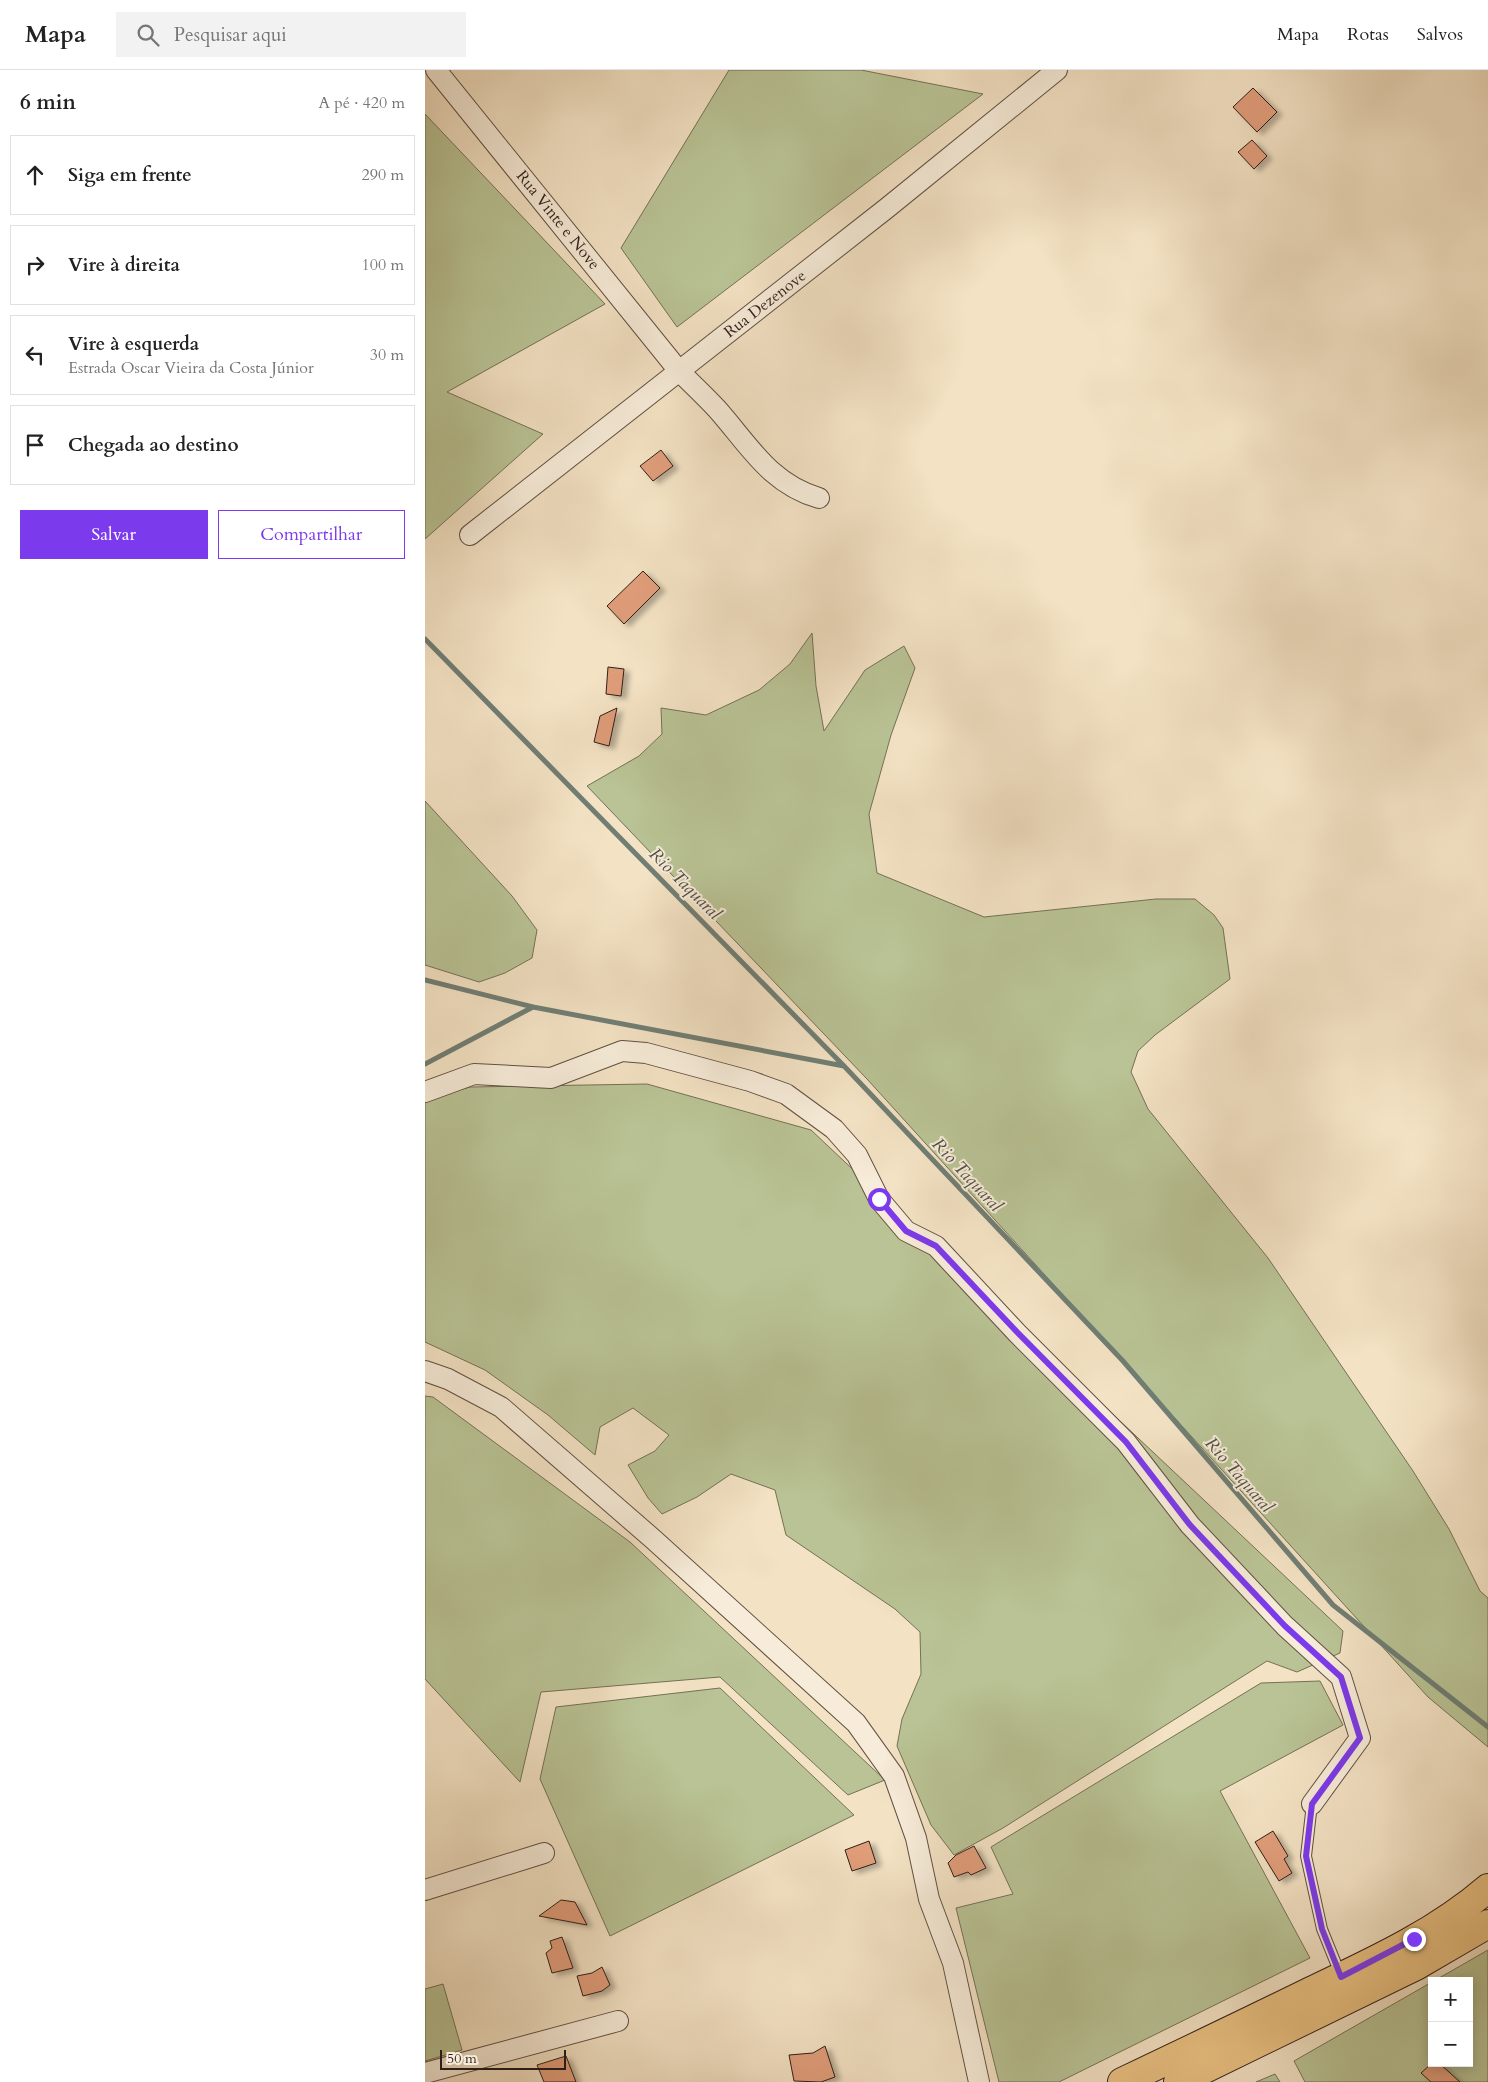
<!DOCTYPE html>
<html lang="pt">
<head>
<meta charset="utf-8">
<style>
  :root { --surface:#fff; --page:#f2f2f2; --text:#222; --muted:#767676; --line:#e0e0e0; --accent:#7c3aed }
  body { margin:0; font-family:Cardo,serif; background:var(--page); color:var(--text) }
  .controls { position:absolute; right:15px; bottom:15px; display:grid; overflow:hidden; border-radius:0px; box-shadow:0 2px 12px #0003 }
  .controls button { width:45px; height:45px; display:grid; place-items:center; padding:0; border:0; border-bottom:1px solid var(--line); background:var(--surface); color:var(--text); font:25px sans-serif }
  .scale { position:absolute; left:15px; bottom:12px; width:126px; box-sizing:border-box; padding-left:5px; border:2px solid #301f18; border-top:0; font-size:14px; line-height:18px; white-space:nowrap; color:#301f18; -webkit-text-stroke:4px #f7ecd9; paint-order:stroke }
  .stop { position:absolute; width:15px; height:15px; margin:-11px; border:4px solid #7c3aed; border-radius:50%; background:#fff }
  .stop.end { background:#7c3aed; border-color:#fff; box-shadow:0 1px 5px #0008 }
  .list { margin:0; padding:0; list-style:none }
  h2 { display:flex; justify-content:space-between; align-items:center; height:65px; margin:0; padding:0 20px; font-size:21px }
  h2 small { font-size:16px; font-weight:400; color:var(--muted) }
  .list li { display:grid; grid-template-columns:32px 1fr auto; gap:15px; align-items:center; box-sizing:border-box; height:80px; margin:0 10px 10px; padding:0 10px; border:1px solid var(--line); border-radius:0px }
  .list b { display:block; font-size:19px; white-space:nowrap }
  .list p { margin:0; font-size:16px; white-space:nowrap; color:var(--muted) }
  .list em { font-size:16px; font-style:normal; color:var(--muted) }
  .actions { display:flex; gap:10px; padding:15px 20px }
  .actions a { flex:1; padding:11px 0; border:1px solid var(--accent); border-radius:0px; text-align:center; font-size:18px; color:var(--accent) }
  .actions .main { background:var(--accent); color:#fff }
  .icon { flex:none; width:28px; height:28px; fill:none; stroke:currentColor; stroke-width:2; stroke-linecap:round; stroke-linejoin:round }
  .map { position:relative; flex:none; width:1063px; height:2012px; overflow:hidden }
  header { display:flex; align-items:center; gap:30px; box-sizing:border-box; height:70px; padding:0 25px; background:var(--surface); border-bottom:1px solid var(--line) }
  header strong { font-size:24px }
  nav { display:flex; gap:28px; margin-inline-start:auto; font-size:18px }
  .search { width:350px; height:45px; background:var(--page); display:flex; align-items:center; gap:12px; box-sizing:border-box; padding:0 18px; border-radius:0px; color:var(--muted); font-size:19px }
  main { display:flex }
  aside { flex:1; background:var(--surface) }
  .map>svg:first-child { display:block }
  .green { fill:#b9c395; stroke:#747156 }
  .lines { fill:none; stroke-linecap:round; stroke-linejoin:round }
  .stream { stroke:#707e74; stroke-width:5 }
  .building { fill:#e09d7a; stroke:#301f18; filter:url(#shadow) }
  .lane-casing { stroke:#615043; stroke-width:12 }
  .street-casing { stroke:#615043; stroke-width:22 }
  .primary-casing { stroke:#301f18; stroke-width:30 }
  .lane { stroke:#f7ecd9; stroke-width:10 }
  .street { stroke:#f7ecd9; stroke-width:20 }
  .primary { stroke:#eac182; stroke-width:28 }
  .route { stroke:#7c3aed; stroke-width:6 }
  .labels { text-anchor:middle; dominant-baseline:central; stroke-width:4; stroke-linejoin:round; paint-order:stroke }
  .street-label { font-size:16px; fill:#301f18; stroke:#f7ecd9 }
  .water-label { font-size:18px; font-style:italic; fill:#504f46; stroke:#f7ecd9 }
</style>
</head>
<body>
<header>
<strong>Mapa</strong>
<div class="search"><svg class="icon" aria-label="search" viewBox="0 0 24 24"><circle cx="10" cy="10" r="6"/><path d="M15 15l6 6"/></svg>Pesquisar aqui</div>
<nav><a>Mapa</a><a>Rotas</a><a>Salvos</a></nav>
</header>
<main>
<aside>
<h2>6 min<small>A pé · 420 m</small></h2>
<ul class="list">
<li><svg class="icon" aria-label="ahead" viewBox="0 0 24 24"><path d="M12 20V5M6 11l6-6 6 6"/></svg><div><b>Siga em frente</b></div><em>290 m</em></li>
<li><svg class="icon" aria-label="right" viewBox="0 0 24 24"><path d="M7 20v-9h11M14 6l5 5-5 5"/></svg><div><b>Vire à direita</b></div><em>100 m</em></li>
<li><svg class="icon" aria-label="left" viewBox="0 0 24 24"><path d="M17 20v-9H6M10 6l-5 5 5 5"/></svg><div><b>Vire à esquerda</b><p>Estrada Oscar Vieira da Costa Júnior</p></div><em>30 m</em></li>
<li><svg class="icon" aria-label="arrive" viewBox="0 0 24 24"><path d="M6 21V4h12l-3 4 3 4H6"/></svg><div><b>Chegada ao destino</b></div></li>
</ul>
<div class="actions"><a class="main">Salvar</a><a>Compartilhar</a></div>
</aside>
<div class="map">
<svg width="1063" height="2012" viewBox="0 0 1063 2012">
  <defs>
    <filter id="shadow"><feDropShadow dx="5.5" dy="3" stdDeviation="2.5" flood-color="#0004"/></filter>
  </defs>
  <rect width="100%" height="100%" fill="#f3e2c4"/>
  <filter id="stains"><feTurbulence type="fractalNoise" baseFrequency=".004" numOctaves="4"/><feColorMatrix values="0 0 0 0 .2 0 0 0 0 .09 0 0 0 0 .02 0 0 0 .5 -.17"/></filter>
  <radialGradient id="worn" r=".72"><stop offset=".6" stop-color="#630" stop-opacity="0"/><stop offset="1" stop-color="#630" stop-opacity=".3"/></radialGradient>
  <path class="green" d="M304,0H436L558,24L252,257L196,178Z
    M0,44L180,234L22,322L118,364L0,469Z
    M387,563L391,616L399,661L440,600L479,576L490,598L466,665L444,744L452,803L559,847L731,829H770L789,845L798,858L805,909L730,965L713,981L706,1002L723,1039L843,1188L988,1401L1024,1459L1055,1521L1063,1528V1677L1003,1627L442,1009L162,716L214,686L237,664L236,638L281,645L334,620L365,594Z
    M0,731L87,826L112,860L107,888L80,903L54,912L0,895Z
    M222,1014L386,1060L918,1561L915,1583L872,1602L842,1591L578,1758L529,1785L506,1755L472,1676L477,1649L496,1604L495,1562L470,1539L361,1465L350,1420L306,1404L272,1427L237,1444L223,1428L203,1395L230,1381L244,1365L208,1338L175,1357L170,1385L123,1345L60,1300L0,1272V1029L45,1017Z
    M0,1326L8,1327L205,1472L460,1710L423,1725L295,1607L116,1622L95,1712L0,1609Z
    M895,1611L918,1655L795,1721L885,1888L634,2012H574L531,1838L588,1824L566,1777L836,1613Z
    M295,1618L429,1745L185,1866L115,1709L131,1637Z
    M1063,1880V2012H880L869,1991L1007,1912V1993H1044V1911H1009Z
    M18,1914L37,1980L0,1991V1919Z
    M850,2004L855,2012H831Z"/>
  <g class="lines">
    <path class="stream" d="M0,569L419,996L698,1291L908,1535L1063,1657
      M0,910L108,937
      M0,994L108,937L419,996"/>
  </g>
  <path class="building" d="M828,18L852,42L832,62L808,37Z
    M827,70L842,86L829,99L813,82Z
    M236,380L248,396L228,411L215,396Z
    M218,501L235,518L199,554L182,536Z
    M183,597L199,599L196,626L181,624Z
    M192,638L184,676L169,672L175,646Z
    M848,1761L863,1786L859,1789L867,1803L854,1811L830,1772Z
    M444,1771L451,1793L427,1801L420,1780Z
    M549,1776L561,1798L546,1805L543,1802L529,1807L523,1793L531,1785Z
    M136,1830L150,1832L162,1855L114,1846Z
    M137,1867L148,1898L127,1903L121,1883L127,1878L125,1871Z
    M177,1897L185,1915L177,1921L158,1926L152,1906L167,1903Z
    M400,1976L410,2007L396,2012L369,2011L364,1985L388,1983Z
    M141,1986L151,2012H119L112,1995Z
    M1007,1993H1014L1035,2012H1006L996,2003Z"/>
  <g class="lines">
    <defs>
      <path id="lane" d="M887,1734L881,1786L897,1859L916,1906"/>
      <path id="street" d="M11,0L254,301C267,314 280,326 292,339C324,375 345,414 394,428
        M45,465L462,138L632,0
        M0,1022L49,1004L126,1008L197,981L221,983L325,1011L361,1024L409,1059L432,1085L454,1129L481,1161L511,1176L592,1263L701,1372L765,1455L860,1556L916,1607L935,1668L887,1734
        M0,1301L23,1309L76,1337L228,1469L431,1653L469,1706L491,1768L504,1829L528,1893L554,2012
        M0,1820L119,1783
        M0,2003L193,1951"/>
      <path id="primary" d="M697,2012C760,1982 823,1952 886,1921C947,1892 1011,1863 1063,1818
        M753,2012L991,1896L1063,1854"/>
    </defs>
    <use href="#lane" class="lane-casing"/>
    <use href="#street" class="street-casing"/>
    <use href="#primary" class="primary-casing"/>
    <use href="#lane" class="lane"/>
    <use href="#street" class="street"/>
    <use href="#primary" class="primary"/>
  </g>
  <g class="lines">
    <path class="route" d="M454,1129L481,1161L511,1176L592,1262L701,1372L765,1455L860,1556L916,1607L935,1668L887,1734L881,1786L897,1859L916,1907L989,1869"/>
  </g>
  <g class="labels">
    <g class="street-label">
      <text transform="translate(133 150) rotate(51)">Rua Vinte e Nove</text>
      <text transform="translate(340 234) rotate(-38)">Rua Dezenove</text>
    </g>
    <g class="water-label">
      <text transform="translate(260 814) rotate(45)">Rio Taquaral</text>
      <text transform="translate(542 1105) rotate(47)">Rio Taquaral</text>
      <text transform="translate(814 1405) rotate(49)">Rio Taquaral</text>
    </g>
  </g>
  <rect width="100%" height="100%" filter="url(#stains)"/>
  <rect width="100%" height="100%" fill="url(#worn)"/>
</svg>
<div class="controls">
<button>+</button>
<button>−</button>
</div>
<div class="scale">50 m</div>
<div class="stop" style="left:454px;top:1129px"></div>
<div class="stop end" style="left:989px;top:1869px"></div>
</div>
</main>
</body>
</html>
